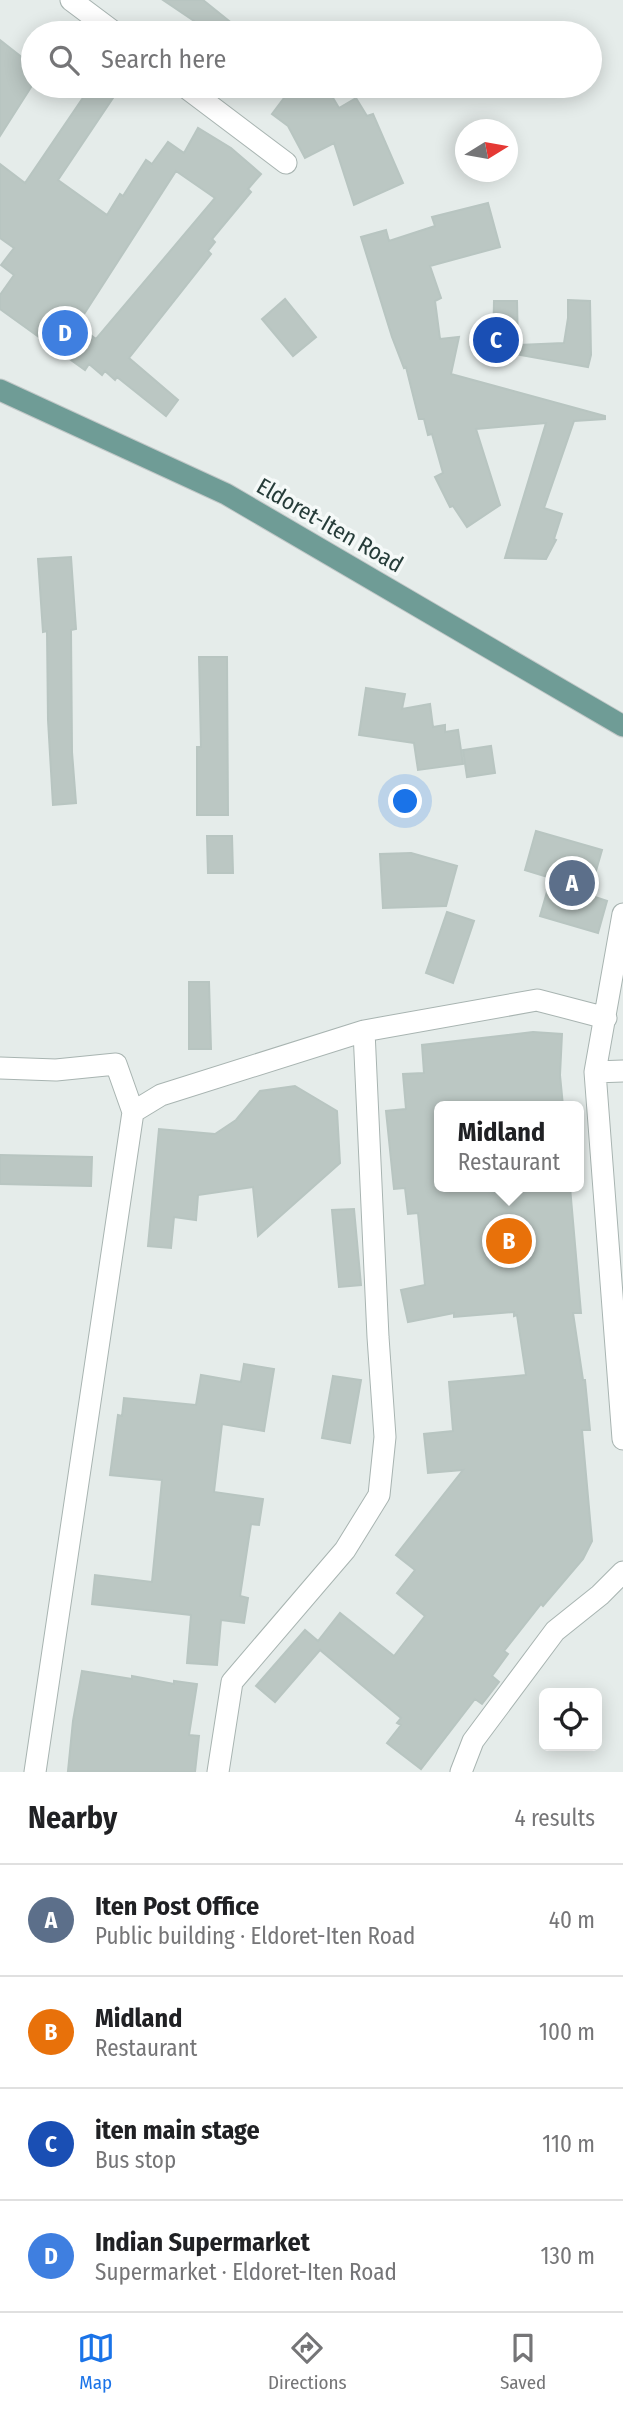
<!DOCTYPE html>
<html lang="en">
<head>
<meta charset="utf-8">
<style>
  :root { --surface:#fff; --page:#f6f6f6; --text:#202124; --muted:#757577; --line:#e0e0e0; --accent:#1a73e8 }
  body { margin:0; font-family:"Fira Sans Condensed",sans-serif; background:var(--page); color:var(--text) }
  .controls { position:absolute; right:21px; bottom:21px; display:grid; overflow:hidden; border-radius:10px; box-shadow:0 4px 18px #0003 }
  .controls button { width:63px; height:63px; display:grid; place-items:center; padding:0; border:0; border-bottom:2px solid var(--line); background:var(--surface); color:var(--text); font:35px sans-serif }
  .compass { position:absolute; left:455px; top:119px; width:63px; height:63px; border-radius:50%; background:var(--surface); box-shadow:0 4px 18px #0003; rotate:79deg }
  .you { position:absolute; left:406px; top:802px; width:24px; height:24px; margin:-18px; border:5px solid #fff; border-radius:50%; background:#1a73e8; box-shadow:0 0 0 10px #1a73e833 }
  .badge { display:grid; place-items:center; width:46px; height:46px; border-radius:50%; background:var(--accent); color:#fff; font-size:23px; font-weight:700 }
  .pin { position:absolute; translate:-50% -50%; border:4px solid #fff; box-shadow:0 2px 7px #0006 }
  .popup { position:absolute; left:434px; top:1101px; width:150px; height:91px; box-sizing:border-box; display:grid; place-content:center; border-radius:10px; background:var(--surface); filter:drop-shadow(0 2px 5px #0005); font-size:23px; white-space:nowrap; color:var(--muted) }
  .popup b { font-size:26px; color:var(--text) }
  .popup::after { content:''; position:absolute; left:50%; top:100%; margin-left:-14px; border:14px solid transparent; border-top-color:var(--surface) }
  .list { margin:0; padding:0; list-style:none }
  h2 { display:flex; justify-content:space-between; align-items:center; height:91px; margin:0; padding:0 28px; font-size:30px }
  h2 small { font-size:23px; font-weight:400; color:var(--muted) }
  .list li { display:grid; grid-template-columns:46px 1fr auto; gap:21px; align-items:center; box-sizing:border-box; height:112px; padding:0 28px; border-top:2px solid var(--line) }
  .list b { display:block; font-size:26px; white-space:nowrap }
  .list p { margin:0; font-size:23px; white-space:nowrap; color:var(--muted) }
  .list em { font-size:23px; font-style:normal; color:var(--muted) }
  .icon { flex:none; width:38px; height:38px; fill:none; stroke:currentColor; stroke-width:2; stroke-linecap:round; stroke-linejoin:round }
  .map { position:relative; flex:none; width:623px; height:1772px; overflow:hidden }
  .search { position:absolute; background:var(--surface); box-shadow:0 4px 18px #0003; left:21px; right:21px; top:21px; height:77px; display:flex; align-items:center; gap:18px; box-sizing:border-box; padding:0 24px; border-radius:38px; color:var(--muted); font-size:26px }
  .sheet { height:539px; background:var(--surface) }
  nav { display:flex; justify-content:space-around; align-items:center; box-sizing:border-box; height:98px; border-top:2px solid var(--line); background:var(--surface); font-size:19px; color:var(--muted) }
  nav a { display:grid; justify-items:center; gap:4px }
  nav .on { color:var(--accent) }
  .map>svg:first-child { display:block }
  .building { fill:#bbc7c3; stroke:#b8c5c1; stroke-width:2; fill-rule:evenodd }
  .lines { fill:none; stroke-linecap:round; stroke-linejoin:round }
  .minor-casing { stroke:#a8b4b1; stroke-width:23 }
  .major-casing { stroke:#c2c8c8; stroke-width:23 }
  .minor { stroke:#fff; stroke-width:21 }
  .major { stroke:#6f9c96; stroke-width:21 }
  .labels { text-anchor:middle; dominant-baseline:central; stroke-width:7; stroke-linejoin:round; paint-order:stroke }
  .street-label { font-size:23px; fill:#263c39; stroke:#f5f9f8 }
</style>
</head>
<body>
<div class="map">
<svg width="623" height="1772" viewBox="0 0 623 1772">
  <rect width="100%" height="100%" fill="#e5ecea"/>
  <path class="building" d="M163,0H203L244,33H212Z
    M0,40L33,66V84L0,136Z
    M91,86H121L58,180L107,215L120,194L123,196L146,160L152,164L168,142L184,153L198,128L231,148L261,174L248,189L251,192L212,239L215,242L208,251L211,254L129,358L178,400L166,416L117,377L115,380L105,371L102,375L89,364L85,370L0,309V295L14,275L1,265L14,248L0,238V164L25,183ZM176,171L215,198L96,339L77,325Z
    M293,86H318L333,98L339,108L356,98L367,116L373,114L403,183L354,205L334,143L305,158L288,126L272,114Z
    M488,203L500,247L430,266L441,298L435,301L440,339L459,337L451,374L605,416V419L574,421L544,508L562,514L554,539L556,540L546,559L505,558L546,423L476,429L500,505L467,527L453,506L450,507L435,477L443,473L432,434L428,435L424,419H419L406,367L404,368L392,337L361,237L386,230L389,241L435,226L432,217Z
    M285,299L316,337L293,356L262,319Z
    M568,300L590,301L591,355L588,367L493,350L494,301H517L518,345L564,343L568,318Z
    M71,557L76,629L71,630L72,752L76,803L53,805L48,720L47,631L43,632L38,559Z
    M199,657H227L228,815H197V747H201Z
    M366,688L405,694L402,709L430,704L433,727L445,725V732L458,730L463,764L418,770L414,743L359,735Z
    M491,746L495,773L467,777L463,750Z
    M536,831L602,850L589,895L607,901L598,933L540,916L551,878L525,870Z
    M207,836H232L233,873H208Z
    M411,853L457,866L446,906L383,908L380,854Z
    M447,912L474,921L453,983L426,973Z
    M189,982H209L211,1049H189Z
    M533,1032L562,1034L560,1075L563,1106H439V1187H570L581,1313H573L583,1380H585L590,1430H582L592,1541L583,1559L543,1606L541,1604L504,1651L508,1654L492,1676L499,1682L482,1704L475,1699L421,1769L387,1743L401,1725L397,1723L401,1718L320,1650L275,1702L256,1686L305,1630L318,1641L340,1613L394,1656L425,1616L397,1593L415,1570L396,1555L463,1470L428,1473L424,1434L453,1431L449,1382L526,1375L517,1315L514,1316V1312L454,1317V1313L408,1322L401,1290L425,1285L418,1213L408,1214L405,1188L394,1189L386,1111L406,1109L403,1074L424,1073L422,1045Z
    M295,1086L337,1111L340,1163L258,1236L253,1187L198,1195L196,1220L174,1217L171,1248L148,1246L159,1129L215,1134L236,1120L260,1091Z
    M0,1155L92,1157L91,1186L0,1184Z
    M354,1209L361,1285L339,1287L332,1210Z
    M244,1364L274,1369L264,1431L222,1424L214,1492L263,1499L259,1525L251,1524L240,1596L248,1598L244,1623L221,1620L217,1665L187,1663L191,1615L92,1604L95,1575L152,1582L162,1480L110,1475L118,1415L122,1416L124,1398L196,1405L201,1375L241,1382Z
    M333,1376L361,1380L350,1443L322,1438Z
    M82,1671L132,1679V1676L174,1684V1681L197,1684L189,1735L199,1736L195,1772L68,1771L73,1721Z"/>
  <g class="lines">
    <defs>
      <path id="minor" d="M71,0L115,33
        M184,86L286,163
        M623,914L595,1072L623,1439
        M0,1068L56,1070L116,1064L133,1112
        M595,1072L623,1071
        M35,1772L133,1112L161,1095L364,1031L537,1000L606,1018
        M218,1772L232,1682L345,1550L379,1495L385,1437L378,1337L364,1031
        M461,1772L473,1741L555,1631L600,1595L623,1572"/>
      <path id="major" d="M0,390L226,494L623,726"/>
    </defs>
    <use href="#minor" class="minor-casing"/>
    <use href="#major" class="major-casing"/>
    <use href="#minor" class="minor"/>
    <use href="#major" class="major"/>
  </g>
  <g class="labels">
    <g class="street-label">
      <text transform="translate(330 525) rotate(30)">Eldoret-Iten Road</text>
    </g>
  </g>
</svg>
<div class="controls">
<button><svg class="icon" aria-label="locate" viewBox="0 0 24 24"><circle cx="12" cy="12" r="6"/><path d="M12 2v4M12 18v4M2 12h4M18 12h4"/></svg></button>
</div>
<svg class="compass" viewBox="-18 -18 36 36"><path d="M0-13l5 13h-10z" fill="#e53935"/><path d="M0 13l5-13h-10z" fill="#757577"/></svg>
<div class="you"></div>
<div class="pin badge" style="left:572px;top:883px;background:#5c6f8a">A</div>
<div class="pin badge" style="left:509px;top:1241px;background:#e8710a">B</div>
<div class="popup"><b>Midland</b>Restaurant</div>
<div class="pin badge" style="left:496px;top:340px;background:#1a4fb4">C</div>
<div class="pin badge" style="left:65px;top:333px;background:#3f7fe0">D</div>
<div class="search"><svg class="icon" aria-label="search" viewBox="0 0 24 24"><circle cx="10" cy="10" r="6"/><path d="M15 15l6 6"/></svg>Search here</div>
</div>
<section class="sheet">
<h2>Nearby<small>4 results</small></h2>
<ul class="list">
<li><span class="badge" style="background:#5c6f8a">A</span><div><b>Iten Post Office</b><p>Public building · Eldoret-Iten Road</p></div><em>40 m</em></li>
<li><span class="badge" style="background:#e8710a">B</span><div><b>Midland</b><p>Restaurant</p></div><em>100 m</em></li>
<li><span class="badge" style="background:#1a4fb4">C</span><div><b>iten main stage</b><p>Bus stop</p></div><em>110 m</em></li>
<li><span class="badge" style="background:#3f7fe0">D</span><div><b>Indian Supermarket</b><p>Supermarket · Eldoret-Iten Road</p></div><em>130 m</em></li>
</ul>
</section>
<nav>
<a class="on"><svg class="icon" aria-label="map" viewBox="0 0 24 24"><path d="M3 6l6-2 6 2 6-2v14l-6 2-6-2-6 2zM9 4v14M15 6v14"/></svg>Map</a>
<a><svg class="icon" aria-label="directions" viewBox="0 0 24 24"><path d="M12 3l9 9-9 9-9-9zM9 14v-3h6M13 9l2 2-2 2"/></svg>Directions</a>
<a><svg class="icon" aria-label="saved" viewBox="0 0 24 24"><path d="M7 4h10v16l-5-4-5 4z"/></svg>Saved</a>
</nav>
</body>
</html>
